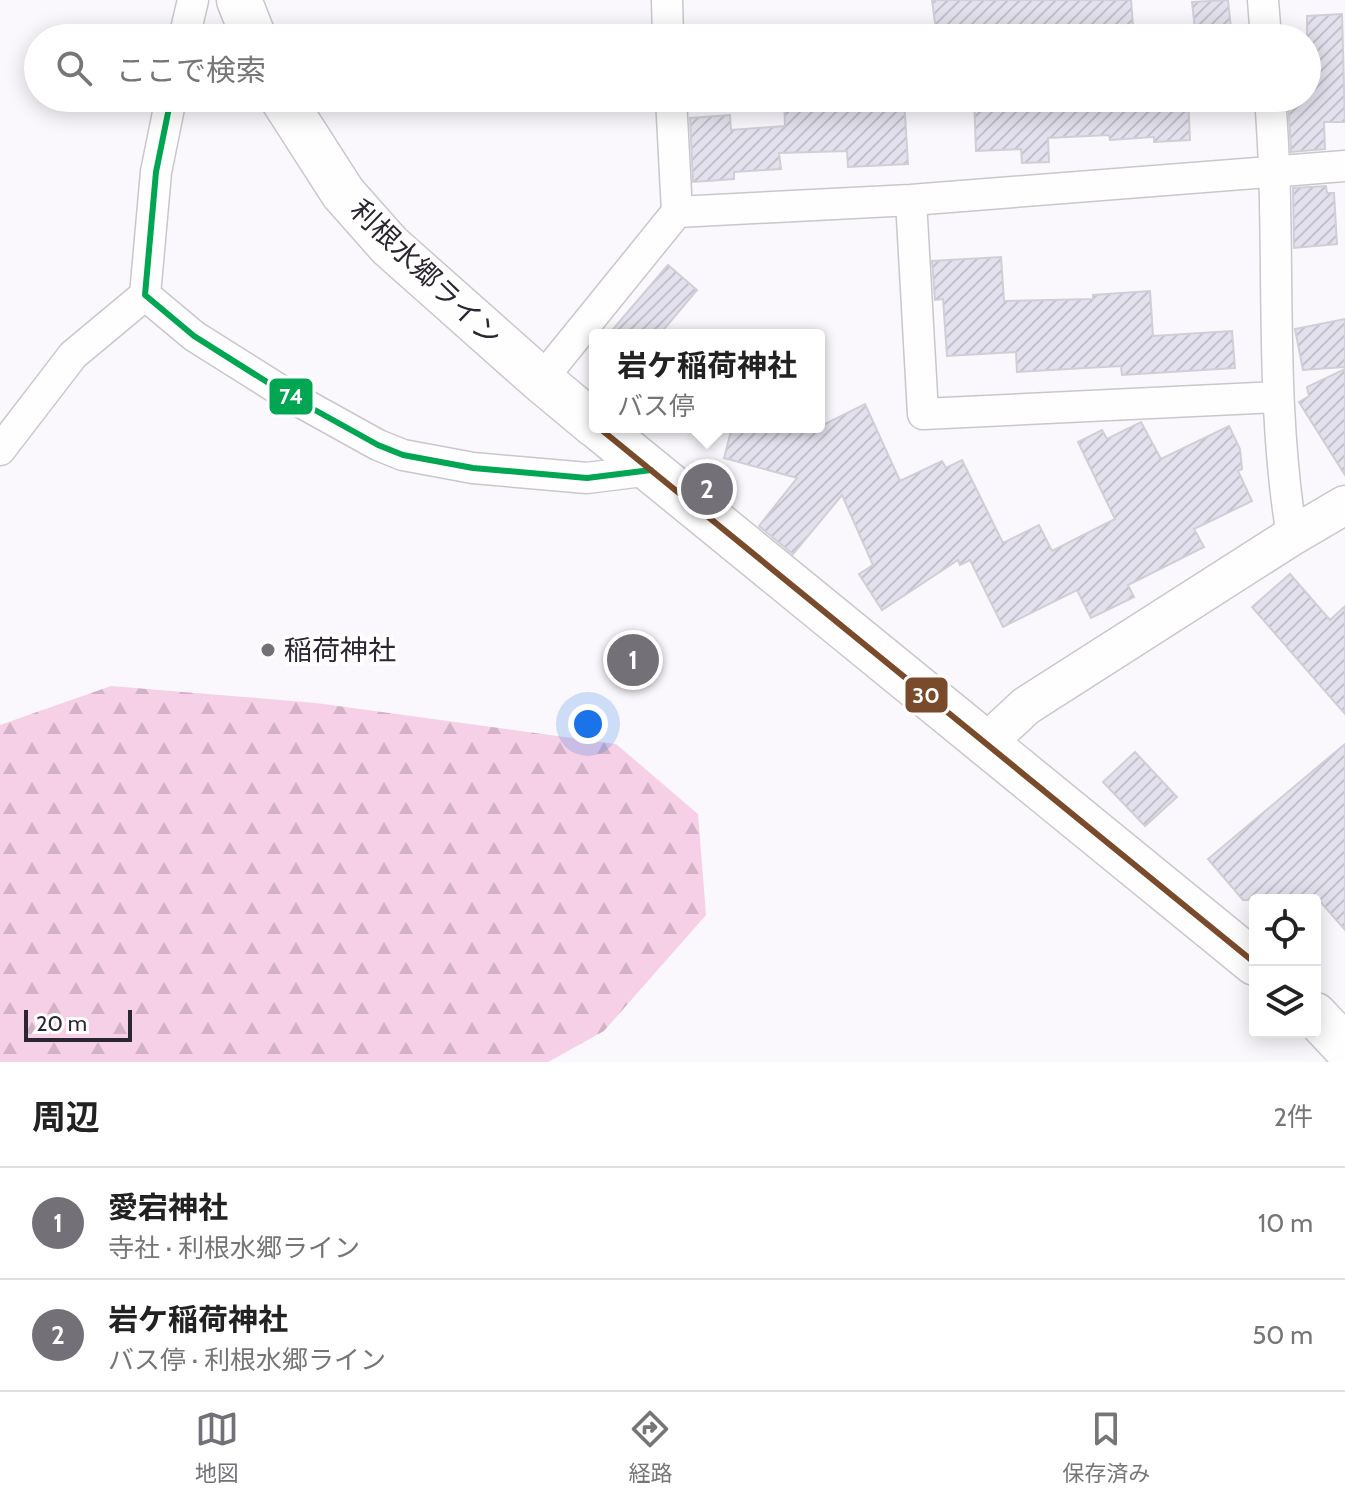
<!DOCTYPE html>
<html lang="ja">
<head>
<meta charset="utf-8">
<style>
  :root { --surface:#fff; --page:#f6f6f6; --text:#222; --muted:#767676; --line:#e0e0e0; --accent:#737078 }
  body { margin:0; font-family:Cabin,"Noto Sans JP",sans-serif; background:var(--page); color:var(--text) }
  .controls { position:absolute; right:24px; bottom:24px; display:grid; overflow:hidden; border-radius:8px; box-shadow:0 4px 20px #0003 }
  .controls button { width:72px; height:72px; display:grid; place-items:center; padding:0; border:0; border-bottom:2px solid var(--line); background:var(--surface); color:var(--text); font:40px sans-serif }
  .scale { position:absolute; left:24px; bottom:20px; width:108px; box-sizing:border-box; padding-left:8px; border:4px solid #2b2631; border-top:0; font-size:22px; line-height:28px; white-space:nowrap; color:#2b2631; -webkit-text-stroke:6px #fff; paint-order:stroke }
  .you { position:absolute; left:588px; top:724px; width:28px; height:28px; margin:-20px; border:6px solid #fff; border-radius:50%; background:#1a73e8; box-shadow:0 0 0 12px #1a73e833 }
  .badge { display:grid; place-items:center; width:52px; height:52px; border-radius:50%; background:var(--accent); color:#fff; font-size:26px; font-weight:700 }
  .pin { position:absolute; translate:-50% -50%; border:4px solid #fff; box-shadow:0 2px 8px #0006 }
  .popup { position:absolute; left:589px; top:329px; width:236px; height:104px; box-sizing:border-box; display:grid; place-content:center; border-radius:8px; background:var(--surface); filter:drop-shadow(0 2px 6px #0005); font-size:26px; white-space:nowrap; color:var(--muted) }
  .popup b { font-size:30px; color:var(--text) }
  .popup::after { content:''; position:absolute; left:50%; top:100%; margin-left:-16px; border:16px solid transparent; border-top-color:var(--surface) }
  .list { margin:0; padding:0; list-style:none }
  h2 { display:flex; justify-content:space-between; align-items:center; height:104px; margin:0; padding:0 32px; font-size:34px }
  h2 small { font-size:26px; font-weight:400; color:var(--muted) }
  .list li { display:grid; grid-template-columns:52px 1fr auto; gap:24px; align-items:center; box-sizing:border-box; height:112px; padding:0 32px; border-top:2px solid var(--line) }
  .list b { display:block; font-size:30px; white-space:nowrap }
  .list p { margin:0; font-size:26px; white-space:nowrap; color:var(--muted) }
  .list em { font-size:26px; font-style:normal; color:var(--muted) }
  .icon { flex:none; width:44px; height:44px; fill:none; stroke:currentColor; stroke-width:2; stroke-linecap:round; stroke-linejoin:round }
  .map { position:relative; flex:none; width:1345px; height:1062px; overflow:hidden }
  .search { position:absolute; background:var(--surface); box-shadow:0 4px 20px #0003; left:24px; right:24px; top:24px; height:88px; display:flex; align-items:center; gap:20px; box-sizing:border-box; padding:0 28px; border-radius:44px; color:var(--muted); font-size:30px }
  .sheet { height:328px; background:var(--surface) }
  nav { display:flex; justify-content:space-around; align-items:center; box-sizing:border-box; height:112px; border-top:2px solid var(--line); background:var(--surface); font-size:22px; color:var(--muted) }
  nav a { display:grid; justify-items:center; gap:4px }
  nav .on { color:var(--accent) }
  .map>svg:first-child { display:block }
  .forest { fill:url(#forest-firs) }
  .building { fill:url(#building-hatch); stroke:#d0cfd7; stroke-width:2 }
  .lines { fill:none; stroke-linecap:round; stroke-linejoin:round }
  .minor-casing { stroke:#cac6cd; stroke-width:33 }
  .tertiary-casing { stroke:#cac6cd; stroke-width:41 }
  .trunk-casing { stroke:#cac6cd; stroke-width:47 }
  .minor { stroke:#fefeff; stroke-width:30 }
  .tertiary { stroke:#fefeff; stroke-width:38 }
  .trunk { stroke:#fefeff; stroke-width:44 }
  .bus-1-casing { stroke:#fff; stroke-width:12 }
  .bus-2-casing { stroke:#fff; stroke-width:12 }
  .bus-1 { stroke:#00a651; stroke-width:6 }
  .bus-2 { stroke:#7a4b2a; stroke-width:6 }
  .poi-dot { fill:#737078; stroke:#fff; stroke-width:3 }
  .labels { text-anchor:middle; dominant-baseline:central; stroke-width:8; stroke-linejoin:round; paint-order:stroke }
  .street-label { font-size:28px; fill:#2b2631; stroke:#fff }
  .poi-label { font-size:28px; fill:#2b2631; stroke:#fff; text-anchor:start }
  .line-badge { stroke:#fff; stroke-width:3 }
  .badge-label { font-size:22px; text-anchor:middle; font-weight:bold; fill:#fff }
</style>
</head>
<body>
<div class="map">
<svg width="1345" height="1062" viewBox="0 0 1345 1062">
  <defs>
    <pattern id="forest-firs" width="22" height="20" patternUnits="userSpaceOnUse" patternTransform="scale(2)"><rect width="22" height="20" fill="#f6d0e7"/><path d="M5 1l3.5 6h-7zM16 11l3.5 6h-7z" fill="#d3b2c7"/></pattern>
    <pattern id="building-hatch" width="6" height="6" patternUnits="userSpaceOnUse" patternTransform="scale(2)"><rect width="6" height="6" fill="#e2e1ed"/><path d="M-1 1l2-2M0 6l6-6M5 7l2-2" fill="none" stroke="#c2c1cc"/></pattern>
  </defs>
  <rect width="100%" height="100%" fill="#faf8fc"/>
  <path class="forest" d="M111,686L316,703L616,744L698,814L706,915L604,1031L548,1062H0V725Z"/>
  <path class="building" d="M932,0H1131L1134,38H937Z
    M1228,0L1232,38H1196L1192,2Z
    M1342,14L1345,122H1324L1325,149L1291,152L1288,98H1307V16Z
    M784,98H904L908,164L848,167L847,151L779,153L781,169L734,172V179L693,182L690,118L730,115L731,130L785,126Z
    M974,98H1188L1190,140L1154,142V137L1110,140L1109,135L1048,138L1049,162L1022,163L1021,149L976,151Z
    M1326,186L1327,193H1334L1337,244L1294,248L1293,188Z
    M1001,257L1004,301L1093,299V295L1150,291L1153,336L1232,331L1235,368L1122,375L1121,366L1017,372L1016,352L947,356L943,299L935,300L932,261Z
    M668,265L697,290L659,335H608Z
    M1345,319V367L1303,370L1295,329Z
    M1345,369V475L1299,402L1309,396L1307,387Z
    M865,404L900,481L942,461L946,468L962,460L1003,543L1039,525L1052,551L1115,519L1078,442L1102,430L1107,439L1141,422L1161,459L1229,426L1240,449L1242,469L1238,471L1252,501L1194,529L1204,547L1128,585L1134,597L1091,618L1077,590L1003,627L970,560L960,565L958,560L882,610L859,574L873,565L842,495L793,554L759,526L797,478L724,458L732,427H819Z
    M1290,574L1330,620L1345,606V714L1252,607Z
    M635,633L661,659L632,688L606,662Z
    M1345,744V930L1319,900H1243L1208,859Z
    M1135,752L1177,797L1145,826L1103,782Z"/>
  <g class="lines">
    <defs>
      <path id="minor" d="M667,0L668,38
        M1263,0L1266,38
        M184,38L193,0
        M171,98L156,172L145,295L194,336L286,394L378,445L403,455L473,468L587,478L651,470
        M671,98L677,212
        M1270,98C1282,244 1268,392 1292,536
        M911,200L923,414L1278,397
        M541,380L677,212L911,200L1345,166
        M0,450L73,355L145,295"/>
      <path id="tertiary" d="M986,743L1026,706L1292,536L1345,505"/>
      <path id="trunk" d="M239,0L254,38
        M282,98L343,193L390,246L541,380L595,425
        M598,427L1255,963
        M1315,1015L1345,1047"/>
    </defs>
    <use href="#minor" class="minor-casing"/>
    <use href="#tertiary" class="tertiary-casing"/>
    <use href="#trunk" class="trunk-casing"/>
    <use href="#minor" class="minor"/>
    <use href="#tertiary" class="tertiary"/>
    <use href="#trunk" class="trunk"/>
    <defs>
      <path id="bus-1" d="M171,98L156,172L145,295L194,336L286,394L378,445L403,455L473,468L587,478L651,470"/>
      <path id="bus-2" d="M598,427L1255,963"/>
    </defs>
    <use href="#bus-1" class="bus-1-casing"/>
    <use href="#bus-2" class="bus-2-casing"/>
    <use href="#bus-1" class="bus-1"/>
    <use href="#bus-2" class="bus-2"/>
  </g>
  <circle class="poi-dot" cx="268" cy="650" r="8"/>
  <g class="labels">
    <g class="street-label">
      <text transform="translate(426 273) rotate(44)">利根水郷ライン</text>
    </g>
    <g class="poi-label">
      <text x="284" y="650">稲荷神社</text>
    </g>
  </g>
  <g class="line-badge">
    <rect x="268" y="377" width="46" height="39" rx="8" fill="#00a651"/>
    <rect x="904" y="676" width="45" height="38" rx="8" fill="#7a4b2a"/>
  </g>
  <g class="badge-label">
    <text x="291" y="404">74</text>
    <text x="926" y="703">30</text>
  </g>
</svg>
<div class="controls">
<button><svg class="icon" aria-label="locate" viewBox="0 0 24 24"><circle cx="12" cy="12" r="6"/><path d="M12 2v4M12 18v4M2 12h4M18 12h4"/></svg></button>
<button><svg class="icon" aria-label="layers" viewBox="0 0 24 24"><path d="M12 4l9 5-9 5-9-5zM3 14l9 5 9-5"/></svg></button>
</div>
<div class="scale">20 m</div>
<div class="you"></div>
<div class="pin badge" style="left:633px;top:660px">1</div>
<div class="pin badge" style="left:707px;top:489px">2</div>
<div class="popup"><b>岩ケ稲荷神社</b>バス停</div>
<div class="search"><svg class="icon" aria-label="search" viewBox="0 0 24 24"><circle cx="10" cy="10" r="6"/><path d="M15 15l6 6"/></svg>ここで検索</div>
</div>
<section class="sheet">
<h2>周辺<small>2件</small></h2>
<ul class="list">
<li><span class="badge">1</span><div><b>愛宕神社</b><p>寺社 · 利根水郷ライン</p></div><em>10 m</em></li>
<li><span class="badge">2</span><div><b>岩ケ稲荷神社</b><p>バス停 · 利根水郷ライン</p></div><em>50 m</em></li>
</ul>
</section>
<nav>
<a class="on"><svg class="icon" aria-label="map" viewBox="0 0 24 24"><path d="M3 6l6-2 6 2 6-2v14l-6 2-6-2-6 2zM9 4v14M15 6v14"/></svg>地図</a>
<a><svg class="icon" aria-label="directions" viewBox="0 0 24 24"><path d="M12 3l9 9-9 9-9-9zM9 14v-3h6M13 9l2 2-2 2"/></svg>経路</a>
<a><svg class="icon" aria-label="saved" viewBox="0 0 24 24"><path d="M7 4h10v16l-5-4-5 4z"/></svg>保存済み</a>
</nav>
</body>
</html>
